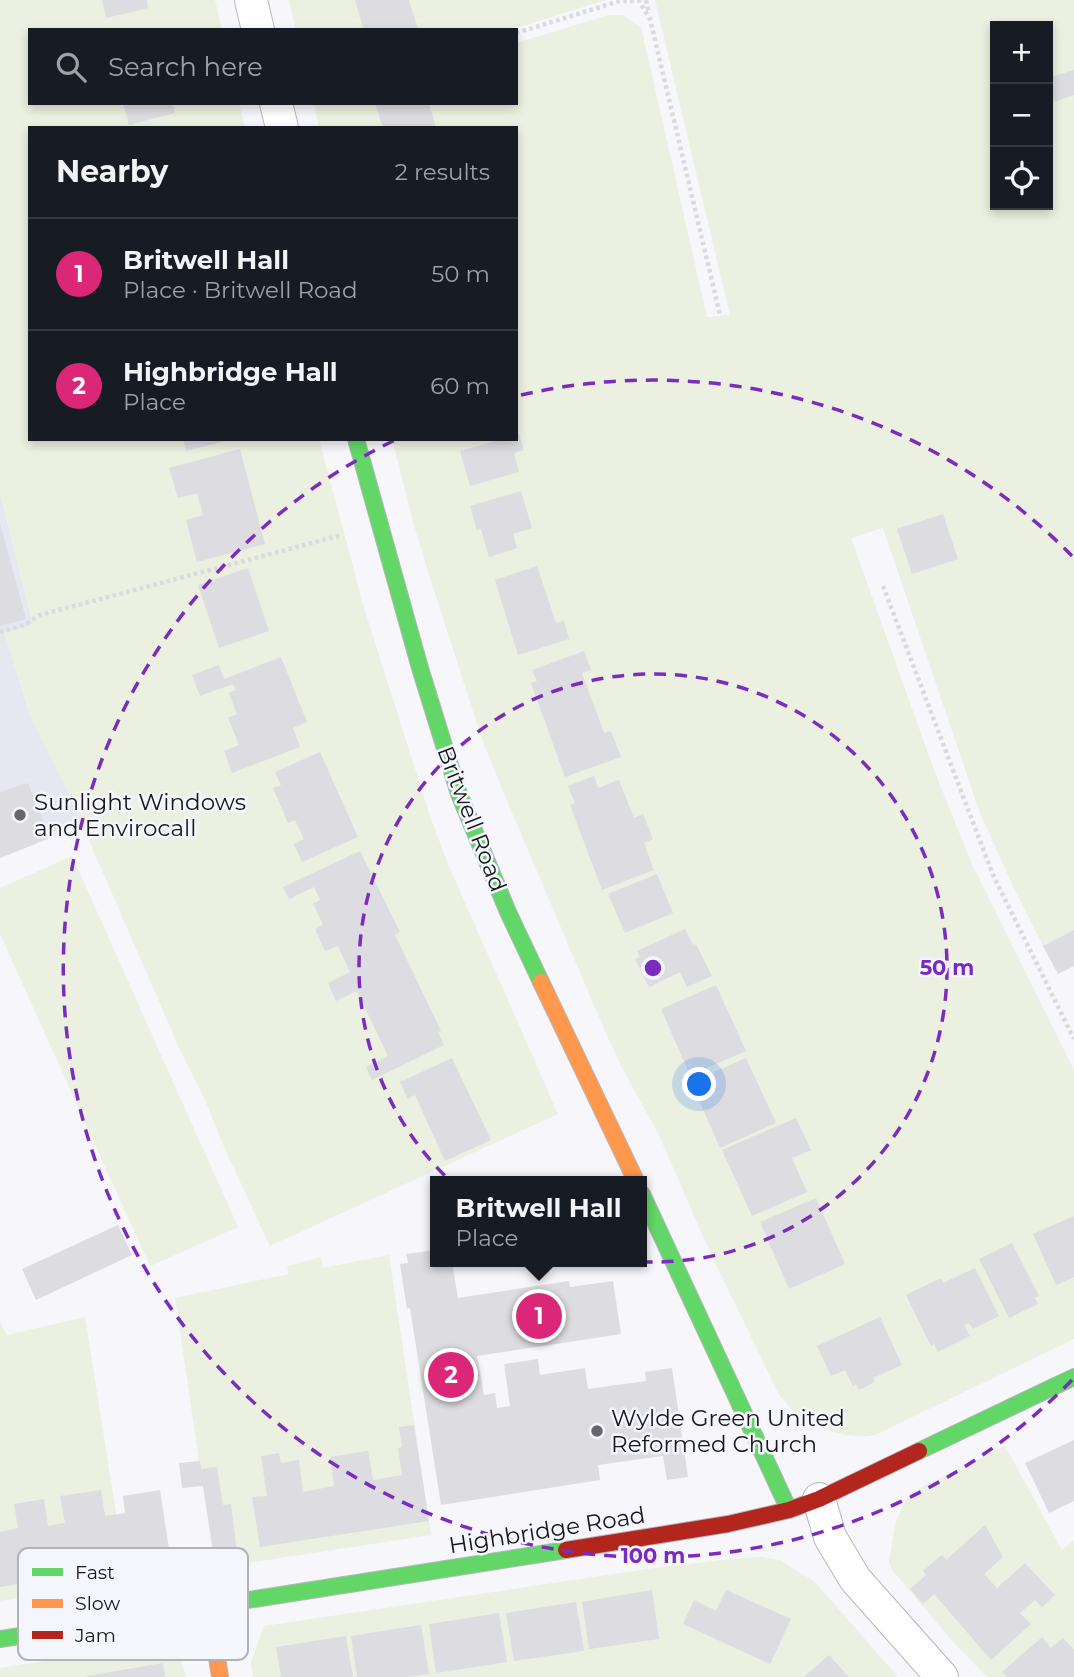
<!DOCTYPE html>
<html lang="en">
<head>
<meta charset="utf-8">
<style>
  :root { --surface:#171b24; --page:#242831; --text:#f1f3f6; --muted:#9ea1a6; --line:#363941; --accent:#db2777 }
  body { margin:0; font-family:Montserrat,sans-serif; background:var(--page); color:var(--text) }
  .controls { position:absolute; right:21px; top:21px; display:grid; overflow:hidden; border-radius:0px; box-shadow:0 4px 10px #0003 }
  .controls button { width:63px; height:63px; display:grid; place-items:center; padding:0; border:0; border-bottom:2px solid var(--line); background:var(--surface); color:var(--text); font:35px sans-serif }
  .you { position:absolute; left:700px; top:1085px; width:24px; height:24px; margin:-18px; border:5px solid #fff; border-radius:50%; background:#1a73e8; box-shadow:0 0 0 10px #1a73e833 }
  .badge { display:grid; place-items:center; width:46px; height:46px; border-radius:50%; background:var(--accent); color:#fff; font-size:23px; font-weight:700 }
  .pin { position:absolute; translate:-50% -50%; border:4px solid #fff; box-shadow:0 2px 7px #0006 }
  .popup { position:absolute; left:430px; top:1176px; width:217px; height:91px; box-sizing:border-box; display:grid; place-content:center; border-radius:0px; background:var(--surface); filter:drop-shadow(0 2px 5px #0005); font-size:23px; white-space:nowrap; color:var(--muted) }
  .popup b { font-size:26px; color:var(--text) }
  .popup::after { content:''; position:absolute; left:50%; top:100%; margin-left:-14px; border:14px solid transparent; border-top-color:var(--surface) }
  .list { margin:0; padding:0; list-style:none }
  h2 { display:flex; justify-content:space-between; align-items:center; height:91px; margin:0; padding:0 28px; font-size:30px }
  h2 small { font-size:23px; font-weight:400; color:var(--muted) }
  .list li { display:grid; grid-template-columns:46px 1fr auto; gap:21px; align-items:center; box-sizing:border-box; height:112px; padding:0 28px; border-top:2px solid var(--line) }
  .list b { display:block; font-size:26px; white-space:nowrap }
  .list p { margin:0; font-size:23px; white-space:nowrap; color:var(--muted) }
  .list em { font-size:23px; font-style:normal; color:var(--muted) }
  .icon { flex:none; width:38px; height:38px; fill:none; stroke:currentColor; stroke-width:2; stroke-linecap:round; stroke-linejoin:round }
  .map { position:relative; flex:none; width:1074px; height:1677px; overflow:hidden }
  .search { position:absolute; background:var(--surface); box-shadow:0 4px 10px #0003; left:28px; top:28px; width:490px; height:77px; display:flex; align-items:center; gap:18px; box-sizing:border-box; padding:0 24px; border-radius:0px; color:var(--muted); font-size:26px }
  .panel { position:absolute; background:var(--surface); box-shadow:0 4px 10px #0003; left:28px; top:126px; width:490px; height:315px; border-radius:0px }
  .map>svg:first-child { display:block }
  .built { fill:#e7e7f2 }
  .green { fill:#ebf0e0; fill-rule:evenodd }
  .building { fill:#dcdce1 }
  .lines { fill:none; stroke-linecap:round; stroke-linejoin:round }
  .street-casing { stroke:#b7b7bd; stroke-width:34 }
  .fast-casing { stroke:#b7b7bd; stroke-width:18 }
  .slow-casing { stroke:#b7b7bd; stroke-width:18 }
  .jam-casing { stroke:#b7b7bd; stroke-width:18 }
  .path { stroke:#dadadc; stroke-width:4.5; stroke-dasharray:3.5 3.5; stroke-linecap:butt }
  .street { stroke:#fefefe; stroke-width:32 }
  .fast { stroke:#63d668; stroke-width:16 }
  .slow { stroke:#ff974d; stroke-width:16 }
  .jam { stroke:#b3261e; stroke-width:16 }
  .ring { fill:none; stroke:#7b2cbf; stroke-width:3.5; stroke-dasharray:12 9 }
  .poi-dot { fill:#65656b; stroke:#f5f5fc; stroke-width:2.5 }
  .labels { text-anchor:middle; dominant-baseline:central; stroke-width:5; stroke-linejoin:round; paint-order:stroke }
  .poi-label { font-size:23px; fill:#17171d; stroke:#f5f5fc; text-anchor:start }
  .street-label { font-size:23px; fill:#17171d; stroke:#f5f5fc }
  .key { fill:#f5f5fc; stroke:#b2b2b9; stroke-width:2 }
  .key-label { font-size:19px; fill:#17171d }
  .centre { fill:#7b2cbf; stroke:#f5f5fc; stroke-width:3.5 }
  .ring-label { font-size:21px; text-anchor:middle; font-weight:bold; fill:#7b2cbf; stroke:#f5f5fc; stroke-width:5; stroke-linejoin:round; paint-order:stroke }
</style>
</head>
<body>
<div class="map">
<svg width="1074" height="1677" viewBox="0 0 1074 1677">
  <rect width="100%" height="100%" fill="#f6f6fb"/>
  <path class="built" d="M0,492L33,625L5,633L29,712L64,783L81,822L50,838L0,858Z"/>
  <path class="green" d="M0,0H215L222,30H30V103H239L245,128H30V439H319L364,608L431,819L448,864L558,1114L270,1246L225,1149L204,1098L181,1052L64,783L32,720L4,633L33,625L0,492Z
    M289,0H606L510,30H296Z
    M655,0H1074V930L1043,946L1011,882L980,813L883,528L851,538L934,770L971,862L1074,1070V1339L875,1435C851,1440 815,1429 796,1413C789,1408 784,1400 778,1393L705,1241L659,1135L621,1066L605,1031L507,801L482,739L431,581L413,522L392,439H516V128H319L314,105L319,103H516V43L609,15H623L641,27L707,317L730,315ZM995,26H1048V205H995Z
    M72,856L238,1227L150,1266L0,934V888Z
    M389,1255L431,1535L215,1568L175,1298L289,1274L287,1266L321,1257L323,1268Z
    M85,1317L127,1582L0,1601V1322L7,1335Z
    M1005,1446L1062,1550L1074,1540V1677H987L956,1645L892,1570L889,1562L896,1520L907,1499L920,1488Z
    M761,1557L780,1560L815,1582L898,1677H253L251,1662L264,1626L654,1568L741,1558Z
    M157,1644C174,1650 182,1659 186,1677H0V1668Z"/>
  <path class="building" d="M102,0H147L148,8L106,18Z
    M355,0H409L418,30H364Z
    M1074,70V95L1054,102L1048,78Z
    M123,103H172L175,113L129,125Z
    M375,103H429L436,128H383Z
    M519,434L524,450L514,453L519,472L470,486L460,451L502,439H516V435Z
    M183,439H229V440L186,451Z
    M240,449L265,544L197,562L186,520L203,515L197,493L178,498L169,468Z
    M521,491L532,528L513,534L517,548L489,557L481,529L477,530L470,506Z
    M943,514L958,559L912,574L897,529Z
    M0,523L26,619L0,626Z
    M537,566L556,623L564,621L569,639L518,655L495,580Z
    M248,568L269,631L219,648L198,585Z
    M584,651L591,670L582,673L604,733L611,731L621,757L565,777L531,683L537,681L532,670Z
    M281,657L307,722L293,728L300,747L232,773L224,751L239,745L228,718L237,714L229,693L236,690L233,684L200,696L192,675L219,665L224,679Z
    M320,752L358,837L302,862L294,844L304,839L295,820L288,823L273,788L281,785L275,772Z
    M594,776L598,788L619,780L634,818L643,814L653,839L644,843L654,870L602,890L570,805L575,803L568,786Z
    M28,783L50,838L0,858V792Z
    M360,851L400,932L395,935L441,1031L438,1032L444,1045L372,1080L366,1067L388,1056L357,991L336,1001L328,983L350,972L338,946L325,951L315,929L323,925L313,903L320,900L314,887L289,899L283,887Z
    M657,874L673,913L625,933L608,894Z
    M685,929L693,945L696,944L712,976L687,987L680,972L649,987L635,959L640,957L637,951Z
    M1074,930V966L1058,974L1043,946Z
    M716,985L746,1051L690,1075L661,1009Z
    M452,1058L491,1140L445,1161L415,1095L408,1099L400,1082Z
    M746,1058L776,1123L720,1148L691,1082Z
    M796,1118L811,1150L792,1158L807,1192L752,1216L722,1150Z
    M816,1198L845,1264L789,1289L760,1222Z
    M1074,1216V1277L1056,1285L1033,1234Z
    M118,1225L132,1255L36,1300L22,1269Z
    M1012,1243L1039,1296L1035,1298L1038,1304L1009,1318L979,1259Z
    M436,1250V1262H452L458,1298L569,1281L570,1287L613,1281L621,1334L477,1356L484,1395L495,1393L497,1408L510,1406L504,1364L538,1359L540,1375L585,1368L588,1389L646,1381L645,1372L672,1368L688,1477L667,1480L663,1456L598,1465L600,1480L441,1505L410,1308L407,1309L400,1264L408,1263L406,1254Z
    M975,1268L999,1316L973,1329L969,1323L964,1325L970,1336L938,1352L934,1344L931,1346L906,1295L941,1278L943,1283Z
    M880,1317L902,1365L873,1378L875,1382L859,1390L856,1384L853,1386L845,1370L831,1376L817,1346Z
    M414,1425L429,1521L260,1547L252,1497L267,1496L261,1456L279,1453L281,1463L299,1460L303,1492L334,1486L330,1457L368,1451L373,1480L402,1475L398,1448L402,1447L399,1427Z
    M1074,1440V1501L1049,1513L1025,1463Z
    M200,1461L201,1469L217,1467L223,1505L231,1504L237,1552L214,1556L203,1486L182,1488L179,1463Z
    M101,1490L105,1516L125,1513L123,1496L160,1490L170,1556L152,1558L153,1563L0,1587V1532L18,1528L14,1504L44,1499L48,1526L58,1524L65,1523L60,1496Z
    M985,1525L1003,1557L984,1574L997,1588L1025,1563L1055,1595L1042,1607L1035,1600L1020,1613L1031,1624L991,1660L934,1594L923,1604L910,1589L926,1575L923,1571L938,1558L942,1555L946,1560Z
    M652,1590L659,1639L589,1649L582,1602Z
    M726,1590L791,1619L770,1664L683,1624L694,1600L716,1611Z
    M576,1602L584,1651L514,1661L506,1613Z
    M499,1613L507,1662L436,1673L429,1624Z
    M421,1625L429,1674L406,1677H357L351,1636Z
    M346,1636L353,1677H281L276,1647Z
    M1042,1637L1051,1648L1063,1638L1074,1650V1677H1007L1002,1672Z
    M829,1655L849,1677H804Z
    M163,1663L165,1677H87V1676Z"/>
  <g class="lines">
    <defs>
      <path id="street" d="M251,0L258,30
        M276,103L282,128
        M819,1499L830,1537L855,1579L942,1677"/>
      <path id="fast" d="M356,439L420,668L459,794L508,912L541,982
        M642,1194L789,1510
        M919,1451L1074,1377
        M0,1639L566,1550"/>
      <path id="slow" d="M541,982L636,1181
        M209,1606L220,1677"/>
      <path id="jam" d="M566,1550L728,1524L789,1510L819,1499L919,1451"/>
    </defs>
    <use href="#street" class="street-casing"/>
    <use href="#fast" class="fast-casing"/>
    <use href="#slow" class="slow-casing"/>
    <use href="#jam" class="jam-casing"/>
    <path class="path" d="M646,0L649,13
      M516,33L620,1H639L650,19L720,315
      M883,586L993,875L1074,1039
      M0,632L24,625L40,615L342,535"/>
    <use href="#street" class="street"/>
    <use href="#fast" class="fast"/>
    <use href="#slow" class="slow"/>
    <use href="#jam" class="jam"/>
  </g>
  <g class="ring">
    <circle cx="653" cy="968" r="294"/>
    <path d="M1072 1380A588 588 0 1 1 395 440M521 395A588 588 0 0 1 1072 556"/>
  </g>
  <g class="poi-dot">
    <circle cx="20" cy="815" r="7"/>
    <circle cx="597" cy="1431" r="7"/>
  </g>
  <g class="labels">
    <g class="poi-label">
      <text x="34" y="802">Sunlight Windows<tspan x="34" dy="26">and Envirocall</tspan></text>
      <text x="611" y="1418">Wylde Green United<tspan x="611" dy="26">Reformed Church</tspan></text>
    </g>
    <g class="street-label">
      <text transform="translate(472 819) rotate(69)">Britwell Road</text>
      <text transform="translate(547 1530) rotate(-9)">Highbridge Road</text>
    </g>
  </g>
  <rect x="18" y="1548" width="230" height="112" rx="10" class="key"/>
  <rect x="32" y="1568" width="31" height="8" fill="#63d668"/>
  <rect x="32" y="1599" width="31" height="9" fill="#ff974d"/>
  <rect x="32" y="1631" width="31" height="8" fill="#b3261e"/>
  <g class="key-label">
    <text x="75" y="1579">Fast</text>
    <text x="75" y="1610">Slow</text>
    <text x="75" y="1642">Jam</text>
  </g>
  <circle cx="653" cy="968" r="10" class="centre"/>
  <g class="ring-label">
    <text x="947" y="975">50 m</text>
    <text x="653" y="1563">100 m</text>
  </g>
</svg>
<div class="controls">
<button>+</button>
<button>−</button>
<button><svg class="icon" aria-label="locate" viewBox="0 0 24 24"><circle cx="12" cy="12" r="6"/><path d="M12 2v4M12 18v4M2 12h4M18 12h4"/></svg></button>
</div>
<div class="you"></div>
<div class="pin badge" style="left:539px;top:1316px">1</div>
<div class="popup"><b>Britwell Hall</b>Place</div>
<div class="pin badge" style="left:451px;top:1375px">2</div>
<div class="search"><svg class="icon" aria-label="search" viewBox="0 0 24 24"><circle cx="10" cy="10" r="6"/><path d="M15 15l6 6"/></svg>Search here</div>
<section class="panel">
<h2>Nearby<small>2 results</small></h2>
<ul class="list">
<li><span class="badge">1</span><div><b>Britwell Hall</b><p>Place · Britwell Road</p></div><em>50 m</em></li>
<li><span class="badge">2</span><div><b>Highbridge Hall</b><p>Place</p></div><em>60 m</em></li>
</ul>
</section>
</div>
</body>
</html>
